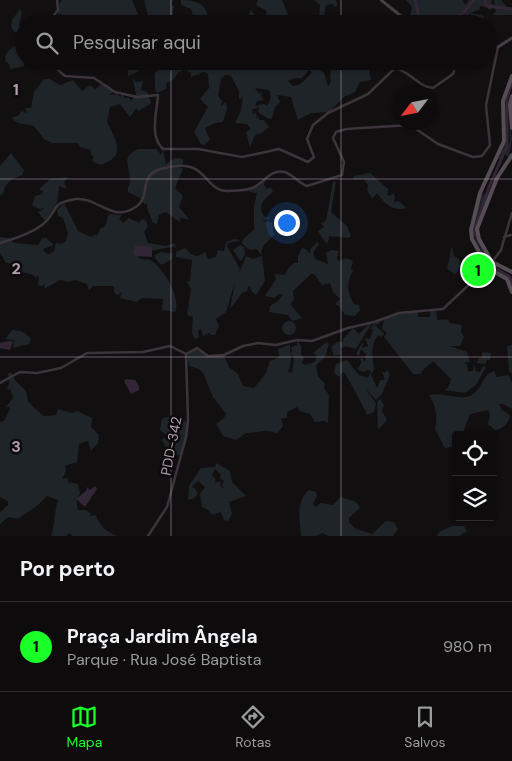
<!DOCTYPE html>
<html lang="pt">
<head>
<meta charset="utf-8">
<style>
  :root { --surface:#0d0b0c; --page:#1b191a; --text:#f1f3f6; --muted:#9a9b9d; --line:#2d2b2d; --accent:#19ff27 }
  body { margin:0; font-family:"DM Sans",sans-serif; background:var(--page); color:var(--text) }
  .controls { position:absolute; right:15px; bottom:15px; display:grid; overflow:hidden; border-radius:5px; box-shadow:0 1px 4px #0004 }
  .controls button { width:45px; height:45px; display:grid; place-items:center; padding:0; border:0; border-bottom:1px solid var(--line); background:var(--surface); color:var(--text); font:25px sans-serif }
  .compass { position:absolute; left:392px; top:85px; width:45px; height:45px; border-radius:50%; background:var(--surface); box-shadow:0 1px 4px #0004; rotate:238deg }
  .you { position:absolute; left:286px; top:222px; width:18px; height:18px; margin:-12px; border:4px solid #fff; border-radius:50%; background:#1a73e8; box-shadow:0 0 0 8px #1a73e833 }
  .badge { display:grid; place-items:center; width:32px; height:32px; border-radius:50%; background:var(--accent); color:#111; font-size:16px; font-weight:700 }
  .pin { position:absolute; translate:-50% -50%; border:2px solid #fff; box-shadow:0 1px 5px #0006 }
  .list { margin:0; padding:0; list-style:none }
  h2 { display:flex; justify-content:space-between; align-items:center; height:65px; margin:0; padding:0 20px; font-size:21px }
  h2 small { font-size:16px; font-weight:400; color:var(--muted) }
  .list li { display:grid; grid-template-columns:32px 1fr auto; gap:15px; align-items:center; box-sizing:border-box; height:90px; padding:0 20px; border-top:1px solid var(--line) }
  .list b { display:block; font-size:19px; white-space:nowrap }
  .list p { margin:0; font-size:16px; white-space:nowrap; color:var(--muted) }
  .list em { font-size:16px; font-style:normal; color:var(--muted) }
  .icon { flex:none; width:28px; height:28px; fill:none; stroke:currentColor; stroke-width:2; stroke-linecap:round; stroke-linejoin:round }
  .map { position:relative; flex:none; width:512px; height:536px; overflow:hidden }
  .search { position:absolute; background:var(--surface); box-shadow:0 1px 4px #0004; left:15px; right:15px; top:15px; height:55px; display:flex; align-items:center; gap:12px; box-sizing:border-box; padding:0 18px; border-radius:28px; color:var(--muted); font-size:19px }
  .sheet { height:155px; background:var(--surface) }
  nav { display:flex; justify-content:space-around; align-items:center; box-sizing:border-box; height:70px; border-top:1px solid var(--line); background:var(--surface); font-size:14px; color:var(--muted) }
  nav a { display:grid; justify-items:center; gap:2px }
  nav .on { color:var(--accent) }
  .map>svg:first-child { display:block }
  .green { fill:#1f2429; fill-rule:evenodd }
  .water { fill:#322535 }
  .lines { fill:none; stroke-linecap:round; stroke-linejoin:round }
  .river { stroke:#322535; stroke-width:3 }
  .tertiary { stroke:#3b343a; stroke-width:2.5 }
  .secondary { stroke:#463e45; stroke-width:3 }
  .primary { stroke:#554c54; stroke-width:4 }
  .grid { fill:none; stroke:#b39fb1; stroke-width:1; stroke-opacity:0.55 }
  .labels { text-anchor:middle; dominant-baseline:central; stroke-width:5; stroke-linejoin:round; paint-order:stroke }
  .street-label { font-size:14px; fill:#b39fb1; stroke:#0c0a0b }
  .grid-label { font-size:16px; text-anchor:middle; font-weight:bold; fill:#b39fb1; stroke:#0c0a0b; stroke-width:5; stroke-linejoin:round; paint-order:stroke }
</style>
</head>
<body>
<div class="map">
<svg width="512" height="536" viewBox="0 0 512 536">
  <rect width="100%" height="100%" fill="#110f10"/>
  <path class="green" d="M62,0H132L142,24H75L61,14L58,15V6Z
    M144,0H173L171,5L174,6L173,14L177,24H158L156,18L151,16L149,20Z
    M181,0C197,0 210,5 208,24L195,23L191,9L181,5Z
    M258,0H282L292,24H263L267,11L256,5Z
    M314,0H336L338,5L335,7L332,4L326,5L324,16L319,19L320,5Z
    M406,0H463L465,5L469,0H492L491,3L495,6L494,0H501L506,6L512,9V15H493L496,11L494,8L489,10L487,7L480,6V9L471,13L484,16L482,24H469L471,13L459,23L454,21L452,24H416L410,16L412,7Z
    M20,9L22,13L19,25L24,29V33L14,32L11,26L12,20Z
    M251,10L256,16L258,24H244Z
    M24,42V66L10,69L9,64L5,61C5,49 14,47 24,42Z
    M135,61H151L148,67L128,76V68Z
    M159,61H317L311,64L324,73L328,86L331,82C326,60 347,61 364,61V65L369,69L371,80L360,82L355,92L344,97L329,112L311,113L298,120L291,97L277,95L280,102L275,107L272,118L269,119L258,112L259,107L252,110L253,114L256,113L257,119L259,117V120H264L269,127L262,133L255,135L250,147L246,132L251,129L247,124L235,123L240,113L243,98L239,99V91L231,76L225,75L221,79L218,96L222,101L221,106L226,102L227,109L223,122L215,123L205,128L210,140L204,145L201,144L194,132L208,107L200,99L209,88L208,74L204,72L191,77V72L189,73L186,69L179,72L171,82H167L166,89L157,93L155,89V73L158,69L157,67L161,65L158,64ZM309,70L312,72C307,78 301,86 293,86L288,81L295,78H302ZM255,88L269,90L271,97L267,106L264,104L255,106L257,101L264,100L261,96L263,92L259,94Z
    M133,78L136,82L143,81L141,90L147,92L151,103L139,111L136,108L130,117L120,104L110,107L107,122C118,144 126,156 100,165L92,161L94,157L91,155V150L80,147L78,143H52L44,139L34,126C26,123 18,126 12,118L19,115L21,111L27,113L25,108H31L34,92L44,79H49L60,85L73,80L82,91L90,85L95,89L102,84L109,86L115,91L109,95L117,94L120,97L123,92L124,98H129L131,101L134,97L130,95H136Z
    M507,120V148L510,141L509,124L512,137L509,157L504,154L500,160L498,159L505,142Z
    M138,149H157L161,155L163,150L166,164L174,158L183,159V164L178,167L183,169L175,188L183,196L179,207L189,219L180,218V222L178,221L166,212L159,215L157,224L153,223L147,208V202L145,205L140,198L128,192C127,187 130,185 130,180C130,167 120,157 138,149Z
    M11,153L24,170L22,175C12,179 5,182 3,194L0,195V166Z
    M370,173L388,189L387,195L390,196L393,193L395,196L394,202L399,201L406,208C392,212 384,203 377,193L372,199L367,190L368,185L364,179L353,180L354,176Z
    M68,177L64,182L67,189L59,186L57,203L45,221L38,212L45,208L39,209L32,205L35,196L42,194L43,191L39,189L50,179Z
    M266,179L264,185L267,189L271,187L273,192C264,199 257,205 264,216L271,218L262,221L272,222L274,235L263,246L261,255L257,249L250,250L242,244L243,239L254,230V206L257,193L249,192L250,190Z
    M333,181L336,182L331,212L347,226L351,236L349,238L329,236L328,243L325,242L318,231L324,227L321,223L326,221Z
    M481,193L485,195L475,231L488,263C467,231 473,229 481,193Z
    M64,203L78,231L91,237L96,234L97,236L100,229L105,226L109,214L122,215L119,219L123,223L129,218L139,223L142,219L146,221L148,226L144,232L148,243L166,246L174,243L176,246C165,249 144,250 138,258C141,260 147,259 150,260C162,265 182,299 175,312L162,310L163,299L142,298L137,302L120,298L122,292L117,295L114,292V286H93L89,291L87,284L75,280L69,282L60,280L44,289L45,285L40,286L38,284L39,275L35,278L34,275L22,272L16,264L6,263L0,253V237L9,238L14,243L38,245L42,238H46L54,245L43,249L45,253L49,254L54,251L56,243L62,244L66,241L68,233L63,218L58,216L57,210Z
    M234,239L241,240L228,243L227,246L240,269L238,275L246,256L253,259L262,256L265,281L256,295L252,292L249,285L247,291L242,293L230,309L235,282L226,312L216,319L219,326L215,335H211L209,333L203,336L201,329L198,331L199,337L195,339L192,333L193,317L187,315L191,289L187,282L190,281L192,260L176,257V252L185,248L191,254L197,256L206,252L207,258L209,259L216,257L218,250L224,251L226,242Z
    M318,242L319,244L313,253L315,259L328,264L326,253L331,250L339,251L337,259L339,261L346,258L353,261L351,268L353,271C346,282 347,293 354,304L359,305L360,310L355,316L345,315L339,306L335,304L340,299L333,292L330,283L322,285L314,274H311L293,291L294,300L290,304L302,318L292,321L288,315L269,312L270,306L278,301L283,294H279L274,298L265,296L276,279L275,274L285,275L288,268L294,263H298V256L302,248L306,249L310,254L311,248Z
    M240,245L244,247L245,254L241,262L233,250Z
    M452,246L454,256L459,259C461,267 459,268 455,275L447,268Z
    M161,252L173,254L172,259L161,265L155,258V255Z
    M436,310L437,320L447,319L450,323L462,325L461,332L464,337L460,346H450L467,352L470,362L463,363L467,364L468,371H473L474,365L476,371L480,372L483,366L486,367L476,385L465,393L444,390L448,388L451,379L433,361L422,371L421,374H413L384,337L387,333L382,329L384,320L379,322L380,324L375,325L384,334L381,337L378,335C369,348 373,356 374,370L371,374L377,388L380,380H385L382,371L385,373L387,370L390,375L382,394L376,400L365,388L376,403L374,412L367,415C361,401 353,388 345,373L343,372L339,377L334,373L336,364L347,360L359,375L368,378L371,371L368,370L363,372L357,369L362,362L360,359L362,358L365,362L366,354L361,349L359,356L356,354L362,343L365,345L363,344L362,348L368,346L365,338L370,339L373,330L370,329C378,317 403,312 418,311V317H430V311Z
    M282 328a7 7 0 1 1 14 0a7 7 0 1 1-14 0Z
    M370,323H372L356,349C351,348 345,344 340,349L342,354L334,356L331,347L337,342H343V339L353,328L359,334Z
    M12,330C21,330 26,333 31,339L29,344L13,348L14,340L5,339Z
    M297,341L301,346V354L304,358L302,363L305,365L315,362L317,356L313,353L327,342L329,344L325,357L316,365L318,376L325,384L324,388L329,395L328,423L324,421L315,422L310,414L300,411L297,407L287,412V418H281L283,426L277,434C266,427 257,434 246,433L236,440L223,436L216,424L224,418L226,414L213,397L203,373L199,369L189,366L187,354L197,349L207,356H224L229,367L238,374L243,386L254,388L266,373L270,361L279,357L278,349L289,345H290C290,354 293,363 288,371L292,373L294,357L290,354L292,352L291,347L297,345Z
    M512,345V374L509,371L507,346Z
    M482,352L491,353L490,360H487L485,364L477,363L479,358H482Z
    M495,371L496,377L509,375L512,383V409L503,404H499L502,410L510,415C510,422 502,430 495,430L488,424L490,415L488,410L470,414L462,435H456V446L445,448L435,429C438,417 436,406 429,395C443,392 459,400 470,396C482,391 482,373 495,371Z
    M11,372L15,380L26,391L28,401L34,408L44,416L56,415L58,409L72,413L77,411L92,418L91,427L99,435L98,443L91,451L88,441L79,444L77,462L65,466L66,471L62,479L68,478V482L78,484L80,494L76,499L78,510H86L91,514L90,516L96,515C99,526 108,533 118,536H73L69,533L66,536H51C55,524 54,513 58,500L47,496L38,505L18,519L8,517L0,524V512L8,505V501L0,497V422L4,421L10,409L9,406L5,408L13,398L11,390L7,389L9,383L8,374Z
    M380,399L384,405L382,411L387,420L378,430L377,402Z
    M174,416L182,417L187,424V433L181,455L167,456L165,454L167,450L162,440L167,436L160,430L162,418Z
    M216,463L230,471L232,482L246,496L229,502L232,514L228,521L224,520L221,512L212,515L208,510L202,507L200,494L205,487L198,481L192,486L198,492L195,498L188,500L189,486L201,468L215,467ZM215,469L221,475L220,478L224,481L222,485L224,488L221,487L220,481L215,483L216,479L212,476Z
    M309,490L316,492L317,496L313,503L315,507L321,503L333,505L341,497L356,502L360,508L349,518V522L356,529L372,534L386,521L394,522L398,529L393,536H328L323,533L315,536H301C300,521 295,501 309,490Z
    M452,526H464L467,531L459,536H437L439,532Z"/>
  <path class="water" d="M135,245L152,247V257L135,256L133,253Z
    M8,341H13L10,350L0,348V343Z
    M126,379L135,380L139,386V390L131,394L124,381Z
    M87,487L90,490L95,486L97,489L85,507L76,499L86,491Z"/>
  <g class="lines">
    <path class="river" d="M415,0L419,18L423,24
      M485,0L486,6L512,9
      M444,24L464,12L474,0
      M512,82L507,98V146L489,187L474,232L493,267L510,277L512,285"/>
    <path class="tertiary" d="M51,24V19L58,10L57,0
      M56,61L57,69L65,76L94,78L115,92L137,97L158,95C157,112 149,136 163,149H198L242,157L279,149L308,162L314,157L307,139L313,125L328,113L368,94L395,68C410,71 418,87 433,88L453,74L457,61
      M504,237L511,235
      M0,243C14,239 30,234 42,225C59,212 48,203 76,199C97,197 112,222 134,208C157,194 129,170 177,166C208,163 205,192 229,191C237,190 245,191 252,188C263,184 271,168 285,172C293,175 299,183 307,186L342,175L344,162L333,138L336,132L346,129L410,125L438,144L473,157L482,156L490,145L486,105L498,47
      M492,262L501,250L512,213
      M0,383L20,372L37,373L61,368L87,353L143,352L170,346L186,354L197,348L208,356L224,355L243,346L258,343L276,345L297,340L312,341L348,328L374,322L399,313L443,309L489,266
      M148,536L167,507L186,437L188,421L186,354"/>
    <path class="secondary" d="M381,0L411,24
      M488,49L498,47L512,38"/>
    <path class="primary" d="M512,76L503,101L504,141L480,193L471,230L472,239L484,261L493,271L507,279L512,292
      M512,96L510,105L512,128
      M512,155L497,178L477,229L479,239L492,262L512,272"/>
  </g>
  <path class="grid" d="M171,0V24M341,0V24M171,61V536M341,61V536M0,179H512M0,357H512"/>
  <g class="labels">
    <g class="street-label">
      <text transform="translate(171 446) rotate(-79)">PDD-342</text>
    </g>
  </g>
  <g class="grid-label">
    <text x="16" y="95">1</text>
    <text x="16" y="274">2</text>
    <text x="16" y="452">3</text>
  </g>
</svg>
<div class="controls">
<button><svg class="icon" aria-label="locate" viewBox="0 0 24 24"><circle cx="12" cy="12" r="6"/><path d="M12 2v4M12 18v4M2 12h4M18 12h4"/></svg></button>
<button><svg class="icon" aria-label="layers" viewBox="0 0 24 24"><path d="M12 4l9 5-9 5-9-5zM3 14l9 5 9-5"/></svg></button>
</div>
<svg class="compass" viewBox="-18 -18 36 36"><path d="M0-13l5 13h-10z" fill="#e53935"/><path d="M0 13l5-13h-10z" fill="#9a9b9d"/></svg>
<div class="you"></div>
<div class="pin badge" style="left:478px;top:270px">1</div>
<div class="search"><svg class="icon" aria-label="search" viewBox="0 0 24 24"><circle cx="10" cy="10" r="6"/><path d="M15 15l6 6"/></svg>Pesquisar aqui</div>
</div>
<section class="sheet">
<h2>Por perto<small></small></h2>
<ul class="list">
<li><span class="badge">1</span><div><b>Praça Jardim Ângela</b><p>Parque · Rua José Baptista</p></div><em>980 m</em></li>
</ul>
</section>
<nav>
<a class="on"><svg class="icon" aria-label="map" viewBox="0 0 24 24"><path d="M3 6l6-2 6 2 6-2v14l-6 2-6-2-6 2zM9 4v14M15 6v14"/></svg>Mapa</a>
<a><svg class="icon" aria-label="directions" viewBox="0 0 24 24"><path d="M12 3l9 9-9 9-9-9zM9 14v-3h6M13 9l2 2-2 2"/></svg>Rotas</a>
<a><svg class="icon" aria-label="saved" viewBox="0 0 24 24"><path d="M7 4h10v16l-5-4-5 4z"/></svg>Salvos</a>
</nav>
</body>
</html>
